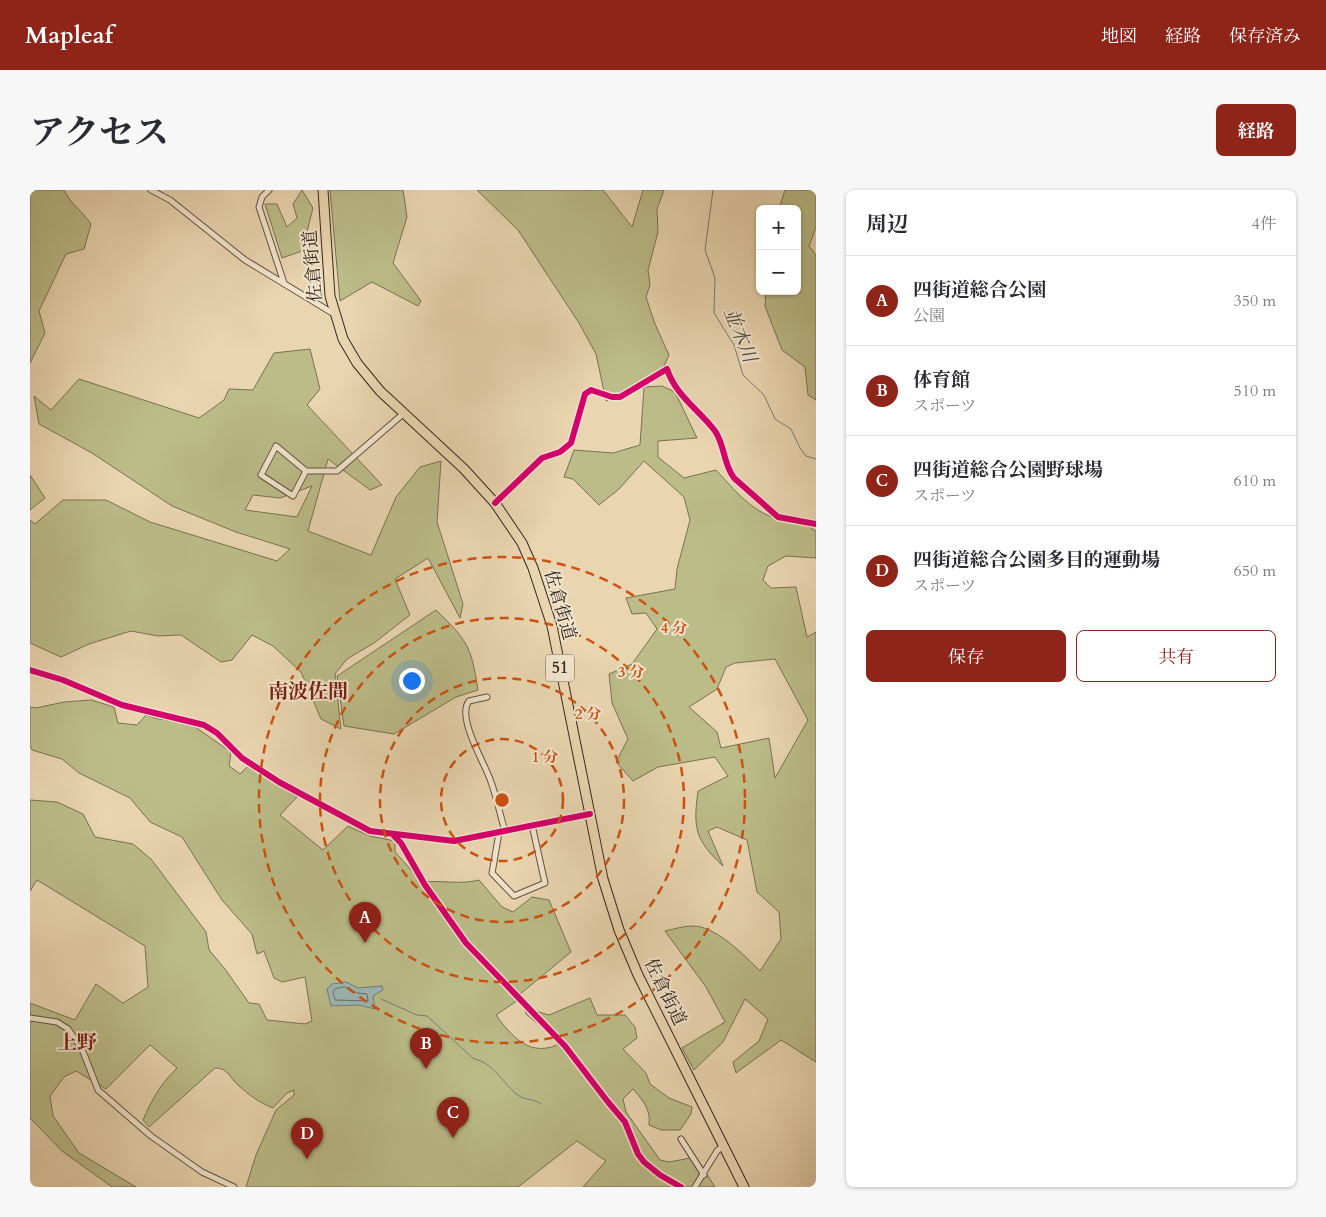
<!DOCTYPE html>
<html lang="ja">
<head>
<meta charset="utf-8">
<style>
  :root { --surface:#fff; --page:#f7f7f7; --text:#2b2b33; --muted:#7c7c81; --line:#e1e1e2; --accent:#8f2418 }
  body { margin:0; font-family:Cardo,"Noto Serif JP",serif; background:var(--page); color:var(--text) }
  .controls { position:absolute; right:15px; top:15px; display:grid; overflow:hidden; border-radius:8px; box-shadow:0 1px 4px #0004 }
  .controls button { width:45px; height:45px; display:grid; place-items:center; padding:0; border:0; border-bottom:1px solid var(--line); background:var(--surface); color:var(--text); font:25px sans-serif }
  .you { position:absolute; left:381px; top:490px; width:18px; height:18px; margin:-12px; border:4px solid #fff; border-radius:50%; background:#1a73e8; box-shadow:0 0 0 8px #1a73e833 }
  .badge { display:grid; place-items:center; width:32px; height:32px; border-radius:50%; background:var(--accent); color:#fff; font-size:16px; font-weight:700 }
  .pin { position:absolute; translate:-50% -41px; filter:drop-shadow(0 1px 2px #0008) }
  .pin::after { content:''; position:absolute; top:26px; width:18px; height:15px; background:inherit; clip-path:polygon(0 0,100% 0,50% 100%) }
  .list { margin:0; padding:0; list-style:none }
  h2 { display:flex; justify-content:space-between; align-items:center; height:65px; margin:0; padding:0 20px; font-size:21px }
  h2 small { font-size:16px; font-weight:400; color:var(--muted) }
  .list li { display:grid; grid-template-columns:32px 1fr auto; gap:15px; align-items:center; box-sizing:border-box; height:90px; padding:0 20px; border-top:1px solid var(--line) }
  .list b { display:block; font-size:19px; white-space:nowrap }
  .list p { margin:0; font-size:16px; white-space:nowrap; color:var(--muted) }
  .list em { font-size:16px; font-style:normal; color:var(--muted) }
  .actions { display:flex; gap:10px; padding:15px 20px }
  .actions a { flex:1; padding:11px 0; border:1px solid var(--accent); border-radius:8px; text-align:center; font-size:18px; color:var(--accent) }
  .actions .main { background:var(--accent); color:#fff }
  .map { position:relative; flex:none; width:786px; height:997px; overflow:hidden; border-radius:8px }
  header { display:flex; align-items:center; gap:30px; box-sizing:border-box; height:70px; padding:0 25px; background:var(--accent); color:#fff }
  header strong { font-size:24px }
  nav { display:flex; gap:28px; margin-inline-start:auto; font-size:18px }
  .intro { display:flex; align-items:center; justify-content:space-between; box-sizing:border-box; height:120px; padding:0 30px }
  h1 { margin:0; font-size:35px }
  .button { padding:12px 22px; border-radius:8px; background:var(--accent); color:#fff; font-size:18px; font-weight:700 }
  main { display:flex; gap:30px; padding:0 30px }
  aside { flex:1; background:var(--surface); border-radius:8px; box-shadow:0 1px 4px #0004 }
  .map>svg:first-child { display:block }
  .green { fill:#bbbc88; stroke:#787154; fill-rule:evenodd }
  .water { fill:#9ab7b4; stroke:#727d78 }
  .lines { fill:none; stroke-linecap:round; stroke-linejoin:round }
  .shore { stroke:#686e6a; stroke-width:1 }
  .stream { stroke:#727d78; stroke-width:1 }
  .minor-casing { stroke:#625243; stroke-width:7 }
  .trunk-casing { stroke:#35261f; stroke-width:11 }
  .minor { stroke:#f1e4cc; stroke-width:5 }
  .trunk { stroke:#e9d5b0; stroke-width:9 }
  .cycleway-casing { stroke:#f1e4cc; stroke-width:9 }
  .cycleway { stroke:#d6006c; stroke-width:6 }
  .ring { fill:none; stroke:#cd510f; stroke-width:2.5; stroke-dasharray:9 6 }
  .labels { text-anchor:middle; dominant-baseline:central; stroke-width:4; stroke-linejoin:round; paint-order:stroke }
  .shield { fill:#f1e4cc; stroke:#6d5f53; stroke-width:1 }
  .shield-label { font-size:16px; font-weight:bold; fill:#35261f }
  .street-label { font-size:18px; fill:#35261f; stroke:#f1e4cc }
  .water-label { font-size:19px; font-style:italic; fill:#4e4a44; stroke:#f1e4cc }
  .quarter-label { font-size:20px; font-weight:bold; fill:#7a1f14; stroke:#f1e4cc }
  .centre { fill:#cd510f; stroke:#f1e4cc; stroke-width:2.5 }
  .ring-label { font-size:15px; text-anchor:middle; font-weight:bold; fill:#cd510f; stroke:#f1e4cc; stroke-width:4; stroke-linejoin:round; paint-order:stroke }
</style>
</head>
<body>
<header>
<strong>Mapleaf</strong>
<nav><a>地図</a><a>経路</a><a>保存済み</a></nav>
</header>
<div class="intro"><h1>アクセス</h1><a class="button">経路</a></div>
<main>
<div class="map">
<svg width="786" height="997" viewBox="0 0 786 997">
  <rect width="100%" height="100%" fill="#e9d5b0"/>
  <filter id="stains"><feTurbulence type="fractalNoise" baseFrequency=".004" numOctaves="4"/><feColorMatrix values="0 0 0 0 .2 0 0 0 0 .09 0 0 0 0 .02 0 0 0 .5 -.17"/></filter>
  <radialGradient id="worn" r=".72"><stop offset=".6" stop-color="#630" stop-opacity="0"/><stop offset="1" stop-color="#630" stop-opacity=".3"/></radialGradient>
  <path class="green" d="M0,0H34C40,13 52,21 61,34L54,59L36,64L9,121L15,143L0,173Z
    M272,0L283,18L272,61L252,68L235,14H247L257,37L267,28L263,14Z
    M300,0H373L377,27L363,73L391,111L388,116L342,92L310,111Z
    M447,0H573L602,37L613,0H634L627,19L628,42L618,80L620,95L616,107L625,134L639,165L628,189L576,211L566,164L549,133L488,40Z
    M755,0H786V37L779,56L786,65V210L778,205L775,177L752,160L735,116L736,101H767V19H749Z
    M280,159L290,199L277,215L352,295L340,300L298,269L278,341L341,365L366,307L390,277L411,271L407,332L433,414L430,428L398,368L365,389L380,425L344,453L317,469L305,484L311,539L291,529L271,482L243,456L222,445L202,470L191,472L151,445L128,446L101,441L59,454L31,467L0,453V330L5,334L33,310H76L120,332L247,371L260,359L206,342L142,316L62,263L9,234L4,206L21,220L49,189L169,228L194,210L199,199L223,200L244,163ZM282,296L267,327L215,320L223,305L250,308Z
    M632,196L645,202L667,248L628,251V267L654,288L686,280C700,295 716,315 735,324C751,332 771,330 786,341V368L756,366L738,376L733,390L741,398L766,397L777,447L786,442V872L751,850L706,883L703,872L729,851L738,829L715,809L693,852L664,880L652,858L695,832L676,797L635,741C644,739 654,736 662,736C685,735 715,766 730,781L751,749L749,722L727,702L717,650L687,637L678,641L693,676C665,650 663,638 668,601L698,586L685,567L628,577L603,591L586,572L598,549L582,513L579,484L602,474L627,439L616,423L602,424L596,408L645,399L647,379L660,330L654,307L614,271L589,299L569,315L543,289L534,287L544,260L583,263L610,255L614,197ZM745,469L778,530L745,588L739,548L691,558L687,542L659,517L687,499L696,477L705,473Z
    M0,285L15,308L0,320Z
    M406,420C438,451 441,456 448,500L426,507L364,544L314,536L307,486Z
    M61,510L84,517L88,533L107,535L116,525L128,529L158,532L201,562L199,576L210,584L218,576L267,607L250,625L293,660L318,636L340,646L365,651V662L392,692C413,690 429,695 449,690L472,717L483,722L502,707L519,710L541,762L489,805L491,808L466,825C482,847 501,869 531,853L496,824L495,818L519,825L560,808L567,825H595L605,837L607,848L593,859L616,883L620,894L639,908L662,917L661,924L650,940H631L619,935C621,920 613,910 603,899L593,909L596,922L630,970L639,972L666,967L685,997H553L576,971L547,951L488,997H216L226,965L246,920L264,905V900L257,903L243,918C230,913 219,905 209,896C199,888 199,878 185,878L119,937L113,930C122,909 130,895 147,878L120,855L76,899L46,881L34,887L20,906L23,926L49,963L106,997H82L32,961L0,928V813L45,830L66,794L93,813L118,797L115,756L7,690L0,701V610L27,612L53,624L65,647L103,654L121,669L176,742L179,760L195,779L219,813L229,814L237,830L275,834L282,831L275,787L252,792L244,788L234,761L227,764L222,744L192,710L152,647L120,632L100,608L49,583L32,569L2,560L0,556V517L6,518L34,512Z"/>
  <path class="water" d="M316,792L328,798L352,796L353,800L343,806L345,819L329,815L301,816L297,799L302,794Z"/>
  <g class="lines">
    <path class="shore" d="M315,797L327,803L337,804L338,811L305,810L303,802L305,799Z"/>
    <path class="stream" d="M683,0L675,60L685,88L684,123L704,155L713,185L734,205L745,229L761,239L770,258L776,266L786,269
      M351,809L387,825L397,826L444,869C463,872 474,895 489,906C495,910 505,909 511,914"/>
    <defs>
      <path id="minor" d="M121,0L140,10L215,70L304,124
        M239,0L232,7L229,17L254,93
        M246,256L276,281L263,306L231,285Z
        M276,281H307L373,224
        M465,313L512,268L530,262L541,253L555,204L561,200L582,207H590L637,179C646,206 668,219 685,241C695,255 693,274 704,288L748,327L786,334
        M0,480L33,490L92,515L174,535L187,543L212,568L249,592L340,641L424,651L560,624
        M457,507L439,511C426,528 456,575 461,592C467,608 470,625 475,641
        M469,643L462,683L484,706L515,693L502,635
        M365,645L364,646L371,653L395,695L436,753L535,856L578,912L595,932L608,964L614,972L630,985L651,997
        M0,828L27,832L38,839L52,859L68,900L121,946L172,982L204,997
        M651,949L674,985
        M665,997L687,961L693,956"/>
      <path id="trunk" d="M293,0L300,106L313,149L327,173L350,201L434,279L465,313L492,353L503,378L522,436L573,689L589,740L608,785L714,997"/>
    </defs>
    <use href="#minor" class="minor-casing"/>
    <use href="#trunk" class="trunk-casing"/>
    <use href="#minor" class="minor"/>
    <use href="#trunk" class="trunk"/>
    <defs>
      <path id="cycleway" d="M465,313L512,268L530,262L541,253L555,204L561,200L582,207H590L637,179C646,206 668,219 685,241C695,255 693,274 704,288L748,327L786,334
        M0,480L33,490L92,515L174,535L187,543L212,568L249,592L340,641L424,651L560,624
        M365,645L364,646L371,653L395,695L436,753L535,856L578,912L595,932L608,964L614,972L630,985L651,997"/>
    </defs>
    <use href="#cycleway" class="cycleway-casing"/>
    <use href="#cycleway" class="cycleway"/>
  </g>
  <g class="ring">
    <circle cx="472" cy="610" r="61"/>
    <circle cx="472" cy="610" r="122"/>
    <circle cx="472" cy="610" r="182"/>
    <circle cx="472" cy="610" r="243"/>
  </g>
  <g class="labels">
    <rect class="shield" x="516" y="464.5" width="28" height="27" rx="4"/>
    <g class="shield-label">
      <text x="530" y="478">51</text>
    </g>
    <g class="street-label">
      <text transform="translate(283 76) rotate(-95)">佐倉街道</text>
      <text transform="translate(530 415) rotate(74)">佐倉街道</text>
      <text transform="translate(635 802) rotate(64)">佐倉街道</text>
    </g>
    <g class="water-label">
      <text transform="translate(710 145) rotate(68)">並木川</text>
    </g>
    <g class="quarter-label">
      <text x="278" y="501">南波佐間</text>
      <text x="47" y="852">上野</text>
    </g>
  </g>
  <circle cx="472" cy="610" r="8" class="centre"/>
  <g class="ring-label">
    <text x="644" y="443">4 分</text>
    <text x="601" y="487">3 分</text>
    <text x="558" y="529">2 分</text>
    <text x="515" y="572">1 分</text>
  </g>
  <rect width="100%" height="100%" filter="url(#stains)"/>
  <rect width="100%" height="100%" fill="url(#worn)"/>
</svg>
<div class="controls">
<button>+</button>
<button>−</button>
</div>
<div class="you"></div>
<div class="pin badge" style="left:335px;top:753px">A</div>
<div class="pin badge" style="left:396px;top:879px">B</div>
<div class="pin badge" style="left:423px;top:948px">C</div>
<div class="pin badge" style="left:277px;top:969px">D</div>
</div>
<aside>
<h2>周辺<small>4件</small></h2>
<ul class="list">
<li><span class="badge">A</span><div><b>四街道総合公園</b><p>公園</p></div><em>350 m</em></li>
<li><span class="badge">B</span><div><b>体育館</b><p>スポーツ</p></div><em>510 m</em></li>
<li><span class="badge">C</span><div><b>四街道総合公園野球場</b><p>スポーツ</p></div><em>610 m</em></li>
<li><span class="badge">D</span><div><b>四街道総合公園多目的運動場</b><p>スポーツ</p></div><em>650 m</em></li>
</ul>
<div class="actions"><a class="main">保存</a><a>共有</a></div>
</aside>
</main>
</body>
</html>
